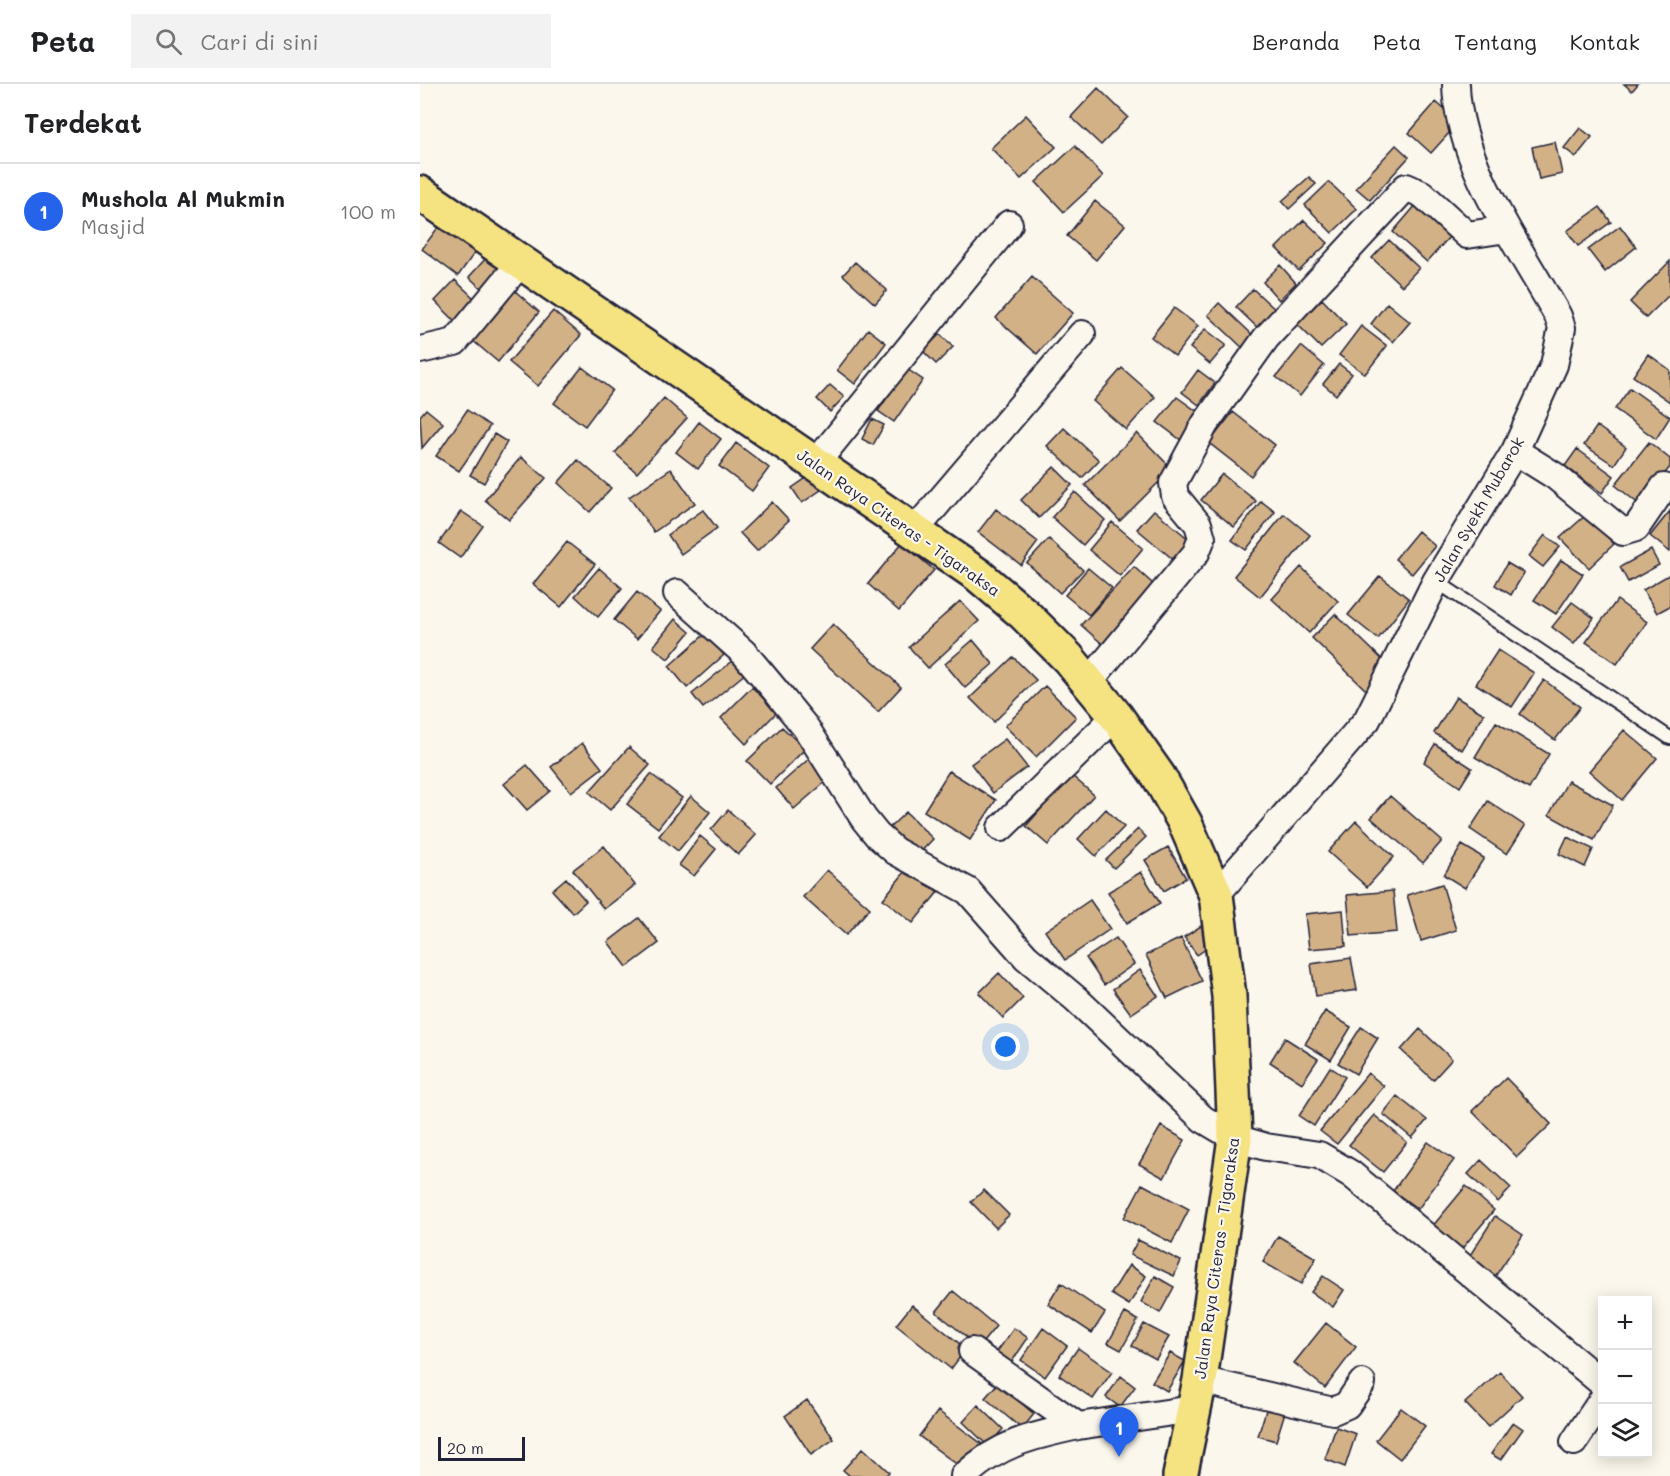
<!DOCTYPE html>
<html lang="id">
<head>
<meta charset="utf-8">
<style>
  :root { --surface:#fff; --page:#f2f2f2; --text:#202124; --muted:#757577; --line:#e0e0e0; --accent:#2563eb }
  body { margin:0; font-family:Mali,sans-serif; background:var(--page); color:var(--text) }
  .controls { position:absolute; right:18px; bottom:18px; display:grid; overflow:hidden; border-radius:0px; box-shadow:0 3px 15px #0003 }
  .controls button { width:54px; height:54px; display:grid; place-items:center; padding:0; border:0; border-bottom:2px solid var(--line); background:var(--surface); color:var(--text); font:30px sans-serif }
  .scale { position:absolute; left:18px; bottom:15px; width:87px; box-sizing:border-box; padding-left:6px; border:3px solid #22223b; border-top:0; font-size:16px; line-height:21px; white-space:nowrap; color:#22223b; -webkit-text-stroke:4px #fbf7ec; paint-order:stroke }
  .you { position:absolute; left:586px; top:963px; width:21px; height:21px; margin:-15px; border:4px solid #fff; border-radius:50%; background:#1a73e8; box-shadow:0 0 0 9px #1a73e833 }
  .badge { display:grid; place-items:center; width:39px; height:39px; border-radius:50%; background:var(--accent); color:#fff; font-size:20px; font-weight:700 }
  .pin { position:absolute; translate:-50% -50px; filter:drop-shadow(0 2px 3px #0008) }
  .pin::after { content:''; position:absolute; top:32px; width:21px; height:18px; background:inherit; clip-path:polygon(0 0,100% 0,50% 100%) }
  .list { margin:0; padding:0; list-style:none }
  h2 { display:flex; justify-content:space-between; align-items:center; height:78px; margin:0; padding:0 24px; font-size:26px }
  h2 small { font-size:20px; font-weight:400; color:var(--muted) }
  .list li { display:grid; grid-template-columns:39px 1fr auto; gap:18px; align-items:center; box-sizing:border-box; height:96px; padding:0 24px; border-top:2px solid var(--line) }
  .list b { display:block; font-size:22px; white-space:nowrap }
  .list p { margin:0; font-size:20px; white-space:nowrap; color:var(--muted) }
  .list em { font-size:20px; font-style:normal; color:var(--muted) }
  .icon { flex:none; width:33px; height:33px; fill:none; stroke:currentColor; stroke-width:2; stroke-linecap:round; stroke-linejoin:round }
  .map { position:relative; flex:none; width:1250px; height:1392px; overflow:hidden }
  header { display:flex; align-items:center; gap:36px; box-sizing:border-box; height:84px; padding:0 30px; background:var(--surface); border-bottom:2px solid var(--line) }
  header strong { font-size:28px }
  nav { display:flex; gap:33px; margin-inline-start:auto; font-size:21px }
  .search { width:420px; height:54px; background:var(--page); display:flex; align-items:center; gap:15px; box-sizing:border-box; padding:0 21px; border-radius:0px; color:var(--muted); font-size:22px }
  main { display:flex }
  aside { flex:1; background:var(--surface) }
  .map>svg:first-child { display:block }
  .building { fill:#d3b186; stroke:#22223b; stroke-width:1.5 }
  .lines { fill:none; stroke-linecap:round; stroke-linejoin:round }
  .service-casing { stroke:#22223b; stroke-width:16 }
  .minor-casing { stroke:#22223b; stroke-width:30 }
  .primary-casing { stroke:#22223b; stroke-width:38 }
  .service { stroke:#fbf7ec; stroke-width:12 }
  .minor { stroke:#fbf7ec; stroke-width:26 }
  .primary { stroke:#f5e382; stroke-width:33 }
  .labels { text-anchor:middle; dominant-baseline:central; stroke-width:4.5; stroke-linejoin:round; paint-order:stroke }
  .street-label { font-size:16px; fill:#22223b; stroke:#fbf7ec }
</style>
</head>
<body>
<header>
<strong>Peta</strong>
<div class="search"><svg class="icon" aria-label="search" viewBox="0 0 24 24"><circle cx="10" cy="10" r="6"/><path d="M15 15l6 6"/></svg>Cari di sini</div>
<nav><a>Beranda</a><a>Peta</a><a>Tentang</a><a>Kontak</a></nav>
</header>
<main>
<aside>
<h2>Terdekat<small></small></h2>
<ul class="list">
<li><span class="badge">1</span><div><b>Mushola Al Mukmin</b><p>Masjid</p></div><em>100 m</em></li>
</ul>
</aside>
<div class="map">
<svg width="1250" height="1392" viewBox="0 0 1250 1392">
  <rect width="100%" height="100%" fill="#fbf7ec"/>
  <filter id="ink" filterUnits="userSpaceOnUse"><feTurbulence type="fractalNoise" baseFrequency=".0167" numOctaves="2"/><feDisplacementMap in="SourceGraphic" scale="12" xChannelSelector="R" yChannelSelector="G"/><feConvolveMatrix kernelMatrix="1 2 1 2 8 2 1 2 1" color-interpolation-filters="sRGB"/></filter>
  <g filter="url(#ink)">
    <path class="building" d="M1204,0H1218L1212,7Z
      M678,4L708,33L681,61L651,33Z
      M1016,18L1039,38L1011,69L989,49Z
      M606,31L636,63L601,95L571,64Z
      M1160,44L1172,53L1156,73L1144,64Z
      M1135,58L1142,90L1119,95L1112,63Z
      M976,61L989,73L950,116L936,104Z
      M655,62L683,92L644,128L616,98Z
      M889,93L896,100L869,125L862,117Z
      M909,98L937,125L912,149L885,121Z
      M675,117L705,141L676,176L647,152Z
      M996,121L1030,152L1007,178L973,148Z
      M1180,123L1191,138L1158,162L1147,147Z
      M25,134L61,160L38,192L2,165Z
      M884,136L908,159L879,187L856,164Z
      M1200,142L1216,163L1185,188L1168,166Z
      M969,156L999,184L982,202L952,174Z
      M67,173L83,188L65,208L49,193Z
      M1250,177V210L1226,234L1210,218Z
      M435,178L467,206L455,220L423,191Z
      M860,181L876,199L859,216L843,198Z
      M612,193L653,229L617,270L576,234Z
      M35,196L57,217L36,238L15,217Z
      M833,205L858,228L841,247L816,223Z
      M94,206L119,228L78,278L52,256Z
      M902,215L926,240L901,264L877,240Z
      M799,219L839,257L828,269L788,231Z
      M967,219L990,238L973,258L951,240Z
      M754,224L778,242L755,272L731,253Z
      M133,227L161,251L118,302L89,278Z
      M941,242L967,262L945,290L919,271Z
      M448,245L466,259L435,300L417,286Z
      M785,245L806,261L790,280L770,264Z
      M520,250L533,263L516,280L503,267Z
      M881,262L904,281L880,312L856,293Z
      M1228,270L1250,286V318L1213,292Z
      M919,280L932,290L916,311L903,300Z
      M162,283L192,306L165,342L134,319Z
      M702,284L735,313L706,346L673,317Z
      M487,285L503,296L474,338L458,327Z
      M778,286L795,299L779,321L762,308Z
      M410,301L424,313L410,328L397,315Z
      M1210,304L1250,333L1236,355L1195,325Z
      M757,313L782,331L762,357L737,338Z
      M244,314L267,334L217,389L195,369Z
      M6,325L23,339L2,364L0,332Z
      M47,326L70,342L39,387L16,372Z
      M813,328L855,361L831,392L789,359Z
      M452,335L464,341L453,361L442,355Z
      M279,338L301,355L278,385L256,368Z
      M1177,342L1206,363L1194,381L1164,361Z
      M644,344L679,376L662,394L627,362Z
      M717,349L752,385L700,437L665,401Z
      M74,350L87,358L64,399L50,391Z
      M1229,358L1250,375V383L1220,421L1195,401Z
      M316,359L349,384L332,407L299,382Z
      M1157,365L1194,392L1182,409L1145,382Z
      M101,373L126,394L89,436L65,416Z
      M158,376L191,404L170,428L138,399Z
      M634,383L652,401L619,434L601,416Z
      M401,384L411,399L382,419L372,404Z
      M251,385L275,419L234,448L209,413Z
      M802,390L836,417L814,443L781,416Z
      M655,408L685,436L663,461L632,433Z
      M841,417L855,428L826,466L812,456Z
      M352,418L369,436L337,467L320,449Z
      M576,425L618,458L601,481L558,448Z
      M283,426L297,444L261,470L248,451Z
      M734,426L771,457L755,477L717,445Z
      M41,427L63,442L40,474L19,459Z
      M1250,427V468L1230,452Z
      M864,430L890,451L840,513L814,492Z
      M1167,430L1194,460L1169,484L1140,454Z
      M692,438L723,464L700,492L669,466Z
      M998,447L1015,462L992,490L975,475Z
      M1125,451L1140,463L1123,483L1109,472Z
      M629,455L663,486L640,509L607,479Z
      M147,458L175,480L141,523L113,500Z
      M482,459L514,486L479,527L448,500Z
      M1231,466L1239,481L1208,498L1200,483Z
      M1141,476L1163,490L1136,530L1114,516Z
      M1087,479L1104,489L1091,511L1075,501Z
      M714,483L741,507L688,565L661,541Z
      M881,483L918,517L889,549L852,515Z
      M179,484L202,504L178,533L155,512Z
      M668,484L692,504L669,531L645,511Z
      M1250,490V522L1237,529L1223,506Z
      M960,492L989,515L958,555L928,531Z
      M217,508L240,527L217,555L194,536Z
      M1197,516L1227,538L1197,580L1166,558Z
      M540,517L559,537L508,584L489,563Z
      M1152,518L1174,534L1154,560L1132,543Z
      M915,530L969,582L946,606L892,554Z
      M255,535L270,548L248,575L233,563Z
      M413,540L481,603L458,628L390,565Z
      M285,550L304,571L267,604L249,582Z
      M553,556L573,580L545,604L525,580Z
      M1078,566L1114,589L1092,623L1056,600Z
      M593,573L616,596L574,638L550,614Z
      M315,575L326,589L283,624L272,610Z
      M1124,596L1160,623L1135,656L1100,630Z
      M625,602L656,633L616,673L585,642Z
      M332,603L357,628L326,660L301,634Z
      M1036,613L1064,630L1042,666L1014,649Z
      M1076,638L1129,670L1109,705L1055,673Z
      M362,643L385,665L350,700L327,677Z
      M1204,646L1237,674L1202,716L1169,687Z
      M585,655L607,683L573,709L551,680Z
      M162,659L182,684L151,708L131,683Z
      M1015,660L1052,684L1040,703L1004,678Z
      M209,663L230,681L190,726L169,708Z
      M391,673L410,694L374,725L356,704Z
      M107,681L130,707L107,726L84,700Z
      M529,687L576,716L550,756L504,727Z
      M231,690L262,714L238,744L207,720Z
      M651,691L674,711L628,761L606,742Z
      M1148,697L1193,721L1174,756L1129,731Z
      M271,712L290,728L258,767L239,752Z
      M970,712L1022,757L1003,779L951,734Z
      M1068,717L1105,742L1087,770L1050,745Z
      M686,725L704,743L676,772L658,755Z
      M308,726L336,751L318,771L291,746Z
      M486,728L513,755L493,776L465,748Z
      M936,737L974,773L947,803L908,768Z
      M718,745L726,753L694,784L686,776Z
      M280,752L296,765L274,792L259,781Z
      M1147,753L1173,765L1165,783L1139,770Z
      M1042,761L1064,774L1045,804L1024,791Z
      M184,762L215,801L184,825L153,786Z
      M748,763L766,794L744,807L725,776Z
      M488,784L518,808L493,839L463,815Z
      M407,786L450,824L426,851L383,813Z
      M721,788L740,819L707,839L688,808Z
      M146,794L166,817L153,829L132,806Z
      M1022,800L1036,846L1001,857L987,811Z
      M973,807L977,848L931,852L927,811Z
      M670,816L690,845L645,876L625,847Z
      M923,826L926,862L889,865L885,830Z
      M219,834L239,859L207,883L188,858Z
      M784,840L796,858L777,871L764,853Z
      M696,854L714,880L684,901L666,874Z
      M761,854L782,897L747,914L726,871Z
      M931,874L937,906L896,912L891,880Z
      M720,886L738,912L711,930L693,905Z
      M579,889L603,914L583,934L559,909Z
      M905,927L931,943L911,976L885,960Z
      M941,943L958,954L936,990L918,979Z
      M1000,945L1032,975L1013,996L981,966Z
      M865,954L898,975L882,999L850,978Z
      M910,983L925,993L894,1042L879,1032Z
      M948,989L964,1002L917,1060L900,1047Z
      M1086,994L1131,1040L1097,1073L1052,1027Z
      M977,1012L1007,1036L992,1054L963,1030Z
      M954,1031L987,1058L963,1088L929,1061Z
      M741,1042L765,1056L744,1094L719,1080Z
      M1008,1058L1034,1076L998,1125L973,1107Z
      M1061,1076L1091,1104L1078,1118L1048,1090Z
      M722,1100L769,1125L752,1159L704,1134Z
      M1046,1102L1074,1126L1040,1167L1012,1143Z
      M564,1106L589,1131L576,1144L551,1118Z
      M1075,1132L1103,1151L1072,1197L1045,1179Z
      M858,1152L896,1174L881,1200L843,1178Z
      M718,1156L761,1177L754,1192L710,1171Z
      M709,1181L726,1192L709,1221L691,1210Z
      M735,1192L754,1203L740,1229L721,1218Z
      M903,1192L924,1206L913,1223L891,1208Z
      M641,1199L685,1229L672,1249L628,1220Z
      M533,1207L576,1242L559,1263L516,1228Z
      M492,1221L546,1265L531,1285L476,1241Z
      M705,1229L718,1236L701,1266L688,1259Z
      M906,1239L936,1263L905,1304L874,1279Z
      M724,1240L749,1253L736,1275L712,1262Z
      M594,1244L608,1254L591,1279L576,1269Z
      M623,1244L647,1262L625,1293L601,1276Z
      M658,1264L692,1288L673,1315L639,1291Z
      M750,1269L765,1277L747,1307L732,1298Z
      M1080,1288L1102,1312L1068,1343L1045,1319Z
      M701,1292L715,1303L700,1323L686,1313Z
      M578,1299L614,1330L602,1345L565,1314Z
      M387,1316L414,1355L391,1371L365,1332Z
      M558,1321L583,1345L568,1362L543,1338Z
      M847,1323L865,1328L856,1357L838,1352Z
      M981,1324L1005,1342L980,1375L956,1356Z
      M518,1327L562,1360L543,1385L499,1352Z
      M1093,1338L1103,1345L1081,1376L1071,1370Z
      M916,1343L936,1350L925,1383L905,1375Z
      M443,1364L469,1388L465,1392H430L423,1386Z"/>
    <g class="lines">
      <defs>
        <path id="service" d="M1016,497L1250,654"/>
        <path id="minor" d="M0,266L35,258L101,178
          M1095,367L1135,392L1203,448L1216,444L1244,403
          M396,379L589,140
          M495,446L662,250
          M257,509L324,569L355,606L386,644L444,735L457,751L475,767L548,807L606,873L656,915L783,1035L815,1054L846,1063L899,1071L931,1090L1182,1299
          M668,599L776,469L782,454L778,440L755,412L753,399L785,340L846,254L986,103L1002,110L1047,151L1087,145
          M581,744L696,632
          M796,811L947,636L1016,497L1095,367L1134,281L1142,244L1138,232C1101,166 1037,77 1036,0
          M552,1267L658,1342L773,1325
          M780,1296L913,1327L927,1321L942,1299
          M1154,1358L1182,1316
          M544,1392C579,1359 612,1352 658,1342"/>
        <path id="primary" d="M0,109L558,491L604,530L648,574L696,632L739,693L765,739L796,811L809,912L815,1054L780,1296L760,1392"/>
      </defs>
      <use href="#service" class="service-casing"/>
      <use href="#minor" class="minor-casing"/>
      <use href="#primary" class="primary-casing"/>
      <use href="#service" class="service"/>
      <use href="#minor" class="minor"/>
      <use href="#primary" class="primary"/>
    </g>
  </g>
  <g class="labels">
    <g class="street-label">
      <text transform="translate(1058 425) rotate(-60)">Jalan Syekh Mubarok</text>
      <text transform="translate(479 438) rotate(35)">Jalan Raya Citeras - Tigaraksa</text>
      <text transform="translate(796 1174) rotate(-82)">Jalan Raya Citeras - Tigaraksa</text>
    </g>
  </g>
</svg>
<div class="controls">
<button>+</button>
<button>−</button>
<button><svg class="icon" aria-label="layers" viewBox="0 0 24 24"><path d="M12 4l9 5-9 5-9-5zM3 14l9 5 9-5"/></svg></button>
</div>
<div class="scale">20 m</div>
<div class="you"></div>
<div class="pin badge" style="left:699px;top:1373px">1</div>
</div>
</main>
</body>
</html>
